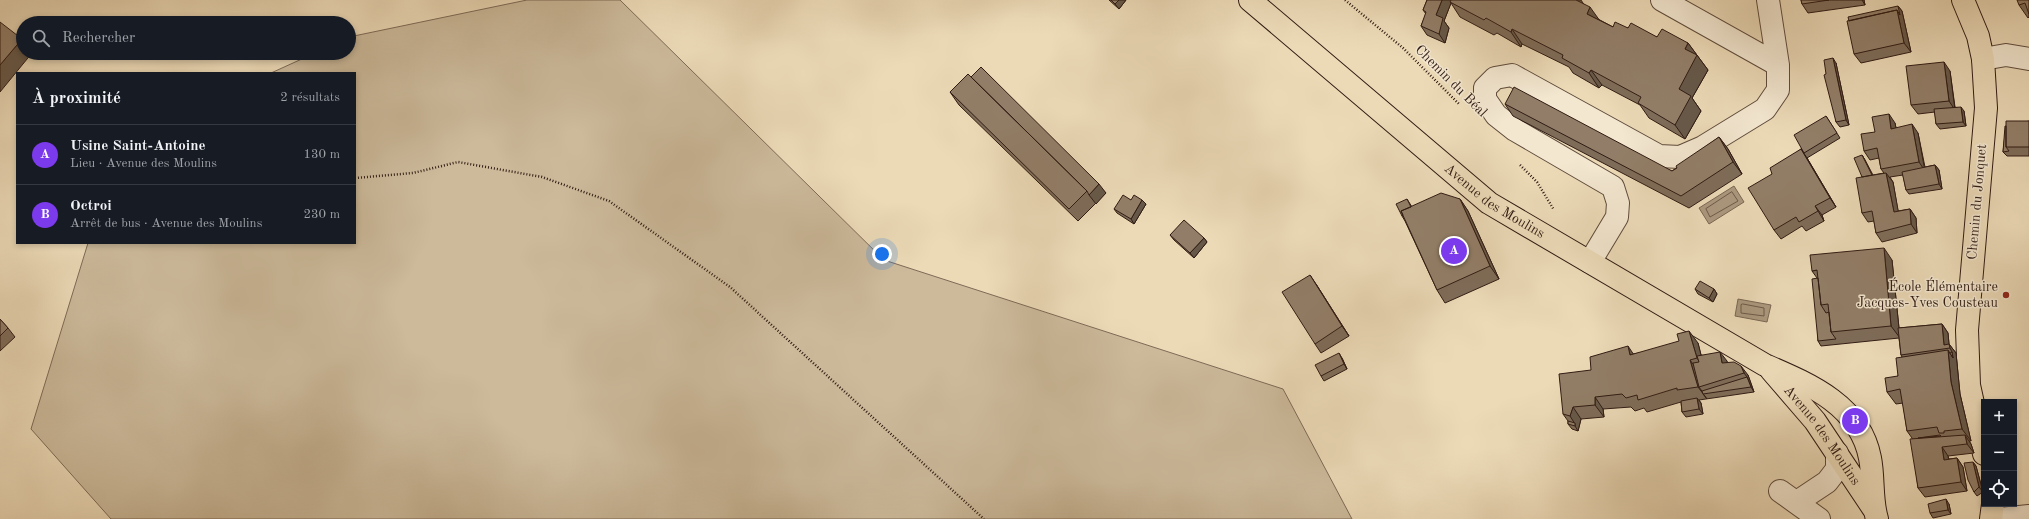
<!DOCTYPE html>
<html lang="fr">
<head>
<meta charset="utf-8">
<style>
  :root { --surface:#171b24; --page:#242831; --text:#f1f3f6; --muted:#9ea1a6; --line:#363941; --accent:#7c3aed }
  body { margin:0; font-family:"Old Standard TT",serif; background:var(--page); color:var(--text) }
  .controls { position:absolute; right:12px; bottom:12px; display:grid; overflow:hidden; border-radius:0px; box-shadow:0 2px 6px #0003 }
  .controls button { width:36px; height:36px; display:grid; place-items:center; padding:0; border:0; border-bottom:1px solid var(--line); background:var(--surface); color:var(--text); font:20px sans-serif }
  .you { position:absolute; left:882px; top:254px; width:14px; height:14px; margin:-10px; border:3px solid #fff; border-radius:50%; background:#1a73e8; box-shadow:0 0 0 6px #1a73e833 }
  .badge { display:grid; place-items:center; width:26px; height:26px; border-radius:50%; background:var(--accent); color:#fff; font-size:13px; font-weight:700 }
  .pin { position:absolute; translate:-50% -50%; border:2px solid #fff; box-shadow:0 1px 4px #0006 }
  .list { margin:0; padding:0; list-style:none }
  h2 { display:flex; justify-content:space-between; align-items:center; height:52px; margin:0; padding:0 16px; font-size:17px }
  h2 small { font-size:13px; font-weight:400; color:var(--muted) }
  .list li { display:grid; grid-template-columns:26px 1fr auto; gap:12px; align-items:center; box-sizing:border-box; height:60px; padding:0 16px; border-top:1px solid var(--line) }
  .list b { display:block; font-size:15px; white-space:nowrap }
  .list p { margin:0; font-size:13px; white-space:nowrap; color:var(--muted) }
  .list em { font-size:13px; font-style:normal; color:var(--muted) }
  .icon { flex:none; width:22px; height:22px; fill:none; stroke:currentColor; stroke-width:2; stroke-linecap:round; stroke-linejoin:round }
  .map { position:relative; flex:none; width:2029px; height:519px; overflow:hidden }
  .search { position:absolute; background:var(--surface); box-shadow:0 2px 6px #0003; left:16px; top:16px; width:340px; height:44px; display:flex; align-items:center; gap:10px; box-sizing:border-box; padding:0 14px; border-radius:22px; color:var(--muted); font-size:15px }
  .panel { position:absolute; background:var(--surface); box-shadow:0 2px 6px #0003; left:16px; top:72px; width:340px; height:172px; border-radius:0px }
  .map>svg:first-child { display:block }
  .green { fill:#ccba9b; stroke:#7e6a57 }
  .water { fill:#ac997f; stroke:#7a6754 }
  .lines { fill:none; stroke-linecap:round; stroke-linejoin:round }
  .shore { stroke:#6e5a49; stroke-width:1 }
  .minor-casing { stroke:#5f4b3c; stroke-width:24 }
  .major-casing { stroke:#301b13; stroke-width:24 }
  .path { stroke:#301b13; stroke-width:2.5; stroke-dasharray:1 2; stroke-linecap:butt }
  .minor { stroke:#f3e7d0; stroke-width:22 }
  .major { stroke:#ecdab7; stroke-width:22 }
  .wall { fill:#7e6c59; stroke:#301b13 }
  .shaded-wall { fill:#665849; stroke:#301b13 }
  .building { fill:#927e68; stroke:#301b13 }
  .poi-dot { fill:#8f2418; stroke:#f3e7d0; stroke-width:1.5 }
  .labels { text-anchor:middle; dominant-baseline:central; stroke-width:3; stroke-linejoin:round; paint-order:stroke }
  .street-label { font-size:14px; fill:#301b13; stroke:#f3e7d0 }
  .poi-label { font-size:14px; fill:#301b13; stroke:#f3e7d0; text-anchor:end }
</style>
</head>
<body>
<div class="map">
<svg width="2029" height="519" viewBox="0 0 2029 519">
  <rect width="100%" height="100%" fill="#ecdab7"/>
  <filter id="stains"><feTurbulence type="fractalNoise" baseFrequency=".005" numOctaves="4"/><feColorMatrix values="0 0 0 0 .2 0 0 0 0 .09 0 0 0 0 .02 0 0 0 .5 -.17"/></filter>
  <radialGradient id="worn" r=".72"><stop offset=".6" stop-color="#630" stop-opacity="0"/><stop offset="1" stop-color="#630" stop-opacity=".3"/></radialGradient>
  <path class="green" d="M527,0H620L884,260L1283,389L1352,519H111L31,429L88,243H355V73H271L315,53H349V37Z"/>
  <path class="water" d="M1734,186L1744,202L1709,224L1699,208Z
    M1738,299L1771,305L1767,322L1735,316Z"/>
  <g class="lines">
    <path class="shore" d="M1732,192L1738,201L1710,217L1706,209Z
      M1743,304L1764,308V316L1741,313V305Z"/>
    <defs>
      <path id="minor" d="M1662,0L1778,65
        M1983,59L2006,55L2029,59
        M1590,262L1617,217L1618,203L1613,187L1515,130L1496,115L1485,99V88L1495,78L1512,75L1659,156L1680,157L1703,147L1765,109L1778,90V65L1768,0
        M1780,491L1819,519
        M1797,502L1827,482L1837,469V453
        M2000,519L2029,516"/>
      <g id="major">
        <path id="s1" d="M1250,0L1489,203L1765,365C1809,384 1860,405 1870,458C1874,478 1871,499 1877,519"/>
        <path d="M1963,0L1978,36L1983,59L1986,108L1967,330L1969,385L1984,454"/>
        <path id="s2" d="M1771,370L1815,421L1873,508"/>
        <path d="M1991,519L1993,504"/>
      </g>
    </defs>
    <use href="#minor" class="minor-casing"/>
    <use href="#major" class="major-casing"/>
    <path class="path" d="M1345,0L1403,48L1460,105
      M1520,165L1537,182L1554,210
      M355,178L413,173L458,162L542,177L609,201L730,287L984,519"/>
    <use href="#minor" class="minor"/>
    <use href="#major" class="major"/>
  </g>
  <path class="wall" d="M1109,0H1126L1119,9Z
    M1427,0L1584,4L1598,19L1613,27L1628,28L1657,37L1688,43L1708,70L1692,98L1701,111L1685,139L1649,118L1640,105L1602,85L1599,88L1573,73L1569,67L1522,44L1521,47L1497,33L1494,35L1460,17L1451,3L1444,21L1449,28L1445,43L1427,35L1421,26L1426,14L1423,10Z
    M1801,0H1864L1865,5L1808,13L1802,4Z
    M2029,0V17L2028,18L2019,5Z
    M1898,6L1902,11L1911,52L1861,63L1854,54Z
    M1836,63L1849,125L1840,127L1836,122Z
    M1950,71L1955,107L1964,111L1966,126L1940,129L1936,124L1935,112L1918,114L1911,105Z
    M971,77L1106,193L1078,221L959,105L950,92Z
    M1505,104L1672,171L1719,137L1728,149L1742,174L1689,208L1513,116Z
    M1826,116L1840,138L1807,158L1836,207L1822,215L1824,221L1806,231L1802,226L1781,239L1774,230L1772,174L1801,149Z
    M2029,121V156H2007L2003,152L2006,126Z
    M1895,123L1896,128L1918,133L1925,167L1935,165L1939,170L1942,189L1909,194L1906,190L1903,175L1890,177L1893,182L1898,211L1910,209L1916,218L1917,233L1882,242L1876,233L1874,221L1868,222L1862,213V155L1865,160L1873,175L1884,173L1881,169L1879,158L1870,160L1864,151L1875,132Z
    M1407,199L1412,207L1460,199L1468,211L1499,279L1445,303L1437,290L1405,221L1402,216Z
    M1146,204L1134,224L1117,213L1114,209Z
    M1170,235L1204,238L1207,242L1194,258L1174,240Z
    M1892,260L1899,328L1942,324L1948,333L1949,344L1956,353L1960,394L1971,441H1969L1971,444L1974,453L1948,456L1949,459L1957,458L1963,467L1967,491L1925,497L1918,488L1912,438L1907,431L1903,403L1896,404L1887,392L1898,376L1902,357L1901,355L1899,338L1821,346L1818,341L1817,278L1812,271Z
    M1316,284L1349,336L1321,353L1315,344Z
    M1695,289H1714L1717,294L1713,302L1698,294Z
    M0,319L8,328L15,337L0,351Z
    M1698,343L1701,355L1727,361V363L1748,375L1754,392L1699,400L1701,403L1703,414L1686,417L1682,412L1681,402L1647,412L1644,408L1635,411L1631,407L1603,409L1604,417L1581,419L1578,431L1572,429L1568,424V421L1563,414L1591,370L1633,354Z
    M1342,358L1347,369L1324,381L1321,376Z
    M1973,462L1976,466L1983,492L1977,496L1974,492Z
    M1949,504L1951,514L1933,518L1930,513Z"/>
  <path class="shaded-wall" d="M1119,0H1126L1119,9L1115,4Z
    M1442,0H1452L1450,2L1451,3L1444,21L1449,28L1445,43L1439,34L1436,15Z
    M1575,0H1581L1587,9Z
    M1862,0H1864L1865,5Z
    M1898,6L1902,11L1911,52L1904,43L1897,10Z
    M1590,7L1600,21L1587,14Z
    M1512,29L1522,44L1521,47L1511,32Z
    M22,39L23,40V53H32L0,92V65Z
    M1688,43L1708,70L1692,98L1701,111L1685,139L1675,125L1679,89L1685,49Z
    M1833,58L1836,63L1849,125L1846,120Z
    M1944,62L1950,71L1955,110L1949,101Z
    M1591,70L1602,85L1599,88L1589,73Z
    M1961,107L1964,111L1966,126L1963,122Z
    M1889,114L1895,123L1898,138L1891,129Z
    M1912,124L1918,133L1925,171L1919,162Z
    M1719,137L1728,149L1742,174L1733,162Z
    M1801,149L1807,158L1836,207L1830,198Z
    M1862,155L1865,160L1875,181L1872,176Z
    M1935,165L1939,170L1942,189L1939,184Z
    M1886,173L1893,182L1900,221L1894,212Z
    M1099,184L1106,193L1096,204L1089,195Z
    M1460,199L1468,211L1499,279L1490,266Z
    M1142,200L1146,204L1134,224L1131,219Z
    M1815,206L1822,215L1824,221Z
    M1910,209L1916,218L1917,233L1911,224Z
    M1204,238L1207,242L1194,258L1190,253Z
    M1884,248L1892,260L1900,338L1891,326Z
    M1310,275L1316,284L1349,336L1342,326Z
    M1714,289L1717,294L1713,302L1709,298Z
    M1942,324L1948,333L1949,344L1956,353L1960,394L1971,441L1962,429L1951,382L1948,350L1953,358L1952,352L1950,348L1944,345Z
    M1689,331L1698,343L1705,371L1697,358Z
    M1628,346L1636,358L1630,355Z
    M1720,352L1727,361L1728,372L1722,363Z
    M1339,353L1342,358L1347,369L1344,364Z
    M1690,360L1699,372V387L1704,394H1703L1707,399L1698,387Z
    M1741,366L1748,375L1754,392L1751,387L1747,377L1744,373Z
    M1595,397L1603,409L1604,417L1595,405Z
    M1697,398L1701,403L1703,414L1699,409Z
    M1573,407L1581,419L1578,431L1575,426V424L1570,416Z
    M1965,435L1971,444L1974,453L1967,444Z
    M1942,447L1948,456L1950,469L1944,460Z
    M1957,458L1963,467L1967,491L1961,482Z
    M1973,462L1976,466L1983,492L1979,487Z
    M1946,499L1949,504L1951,514L1948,510Z"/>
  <path class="building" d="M1111,0H1119L1115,4Z
    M1427,0H1442L1436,15L1443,18L1439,34L1421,26L1426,12L1423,10Z
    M1451,0H1576L1590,7L1587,14L1613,27L1615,22L1628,28L1631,23L1657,37L1662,29L1688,43L1685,49L1697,55L1679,89L1691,96L1675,125L1638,103L1641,97L1591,70L1589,73L1562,58L1563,55L1512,29L1511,32L1486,18L1484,20L1450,2Z
    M1801,0H1829L1802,4Z
    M2017,0H2029V14L2025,3L2019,5Z
    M1898,6L1900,15L1897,10L1849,21L1848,17Z
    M1897,10L1904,43L1854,54L1847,21Z
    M0,22L22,39L0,65Z
    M1833,58L1846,120L1836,122L1824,75L1826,74L1824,60Z
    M1944,62L1949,101L1911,105L1906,66Z
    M981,67L1099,184L1089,195L1087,191L971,77Z
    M968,74L1087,191L1069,209L950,92Z
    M1514,87L1672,171L1677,168L1676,166L1719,137L1733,162L1681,196L1505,104Z
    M1961,107L1963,122L1936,124L1934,109Z
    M1889,114L1891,129L1912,124L1919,162L1881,169L1877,148L1864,151L1861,134L1875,132L1872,117Z
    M1826,116L1837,133L1804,153L1794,135Z
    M2006,121H2029V147H2006Z
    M2005,126H2006V147L2009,151L2003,152Z
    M1801,149L1830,198L1815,206L1818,211L1799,222L1796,217L1774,230L1748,188L1772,174L1770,168Z
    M1862,155L1872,175L1862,177L1854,158Z
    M1935,165L1939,184L1906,190L1902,172Z
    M1886,173L1894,212L1910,209L1911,224L1876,233L1872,211L1862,213L1856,178Z
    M1441,193L1460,199L1490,266L1437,290L1401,211Z
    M1123,195L1131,200L1134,195L1142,200L1131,219L1114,209Z
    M1407,199L1411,207L1401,211L1403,215L1402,216L1396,204Z
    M1184,220L1204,238L1190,253L1170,235Z
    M1884,248L1891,326L1831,332L1828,304L1821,305L1817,270L1812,271L1810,255Z
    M1310,275L1342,326L1315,344L1282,292Z
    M1818,278L1821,305L1826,313L1829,312L1831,332L1836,339L1818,341L1812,279Z
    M1700,281L1714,289L1709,298L1695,289Z
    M0,319L8,328L0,336Z
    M1942,324L1944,345L1949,344L1950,348L1901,355L1898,328Z
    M1689,331L1697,358L1690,360L1698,387L1677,390V388L1638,400L1637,395L1626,398L1622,394L1595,397V405L1573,407L1570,416L1563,414L1559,374L1591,370L1590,357L1628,346L1630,355L1679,341L1677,334Z
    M1948,350L1951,382L1962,429L1944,431V433H1939L1937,427L1907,431L1900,389L1887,392L1885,378L1898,376L1896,358Z
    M1720,352L1722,363L1734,362L1741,366L1744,373L1699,387L1693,363L1699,362L1697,356Z
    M1952,352L1953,358L1950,353Z
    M1339,353L1344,364L1321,376L1315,365Z
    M1747,377L1751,387L1703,394L1702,391Z
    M1697,398L1699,409L1682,412L1681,401Z
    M1568,421L1575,423V426L1568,424Z
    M1940,435L1941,436L1918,438Z
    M1965,435L1967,444L1942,447L1944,460L1957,458L1961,482L1918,488L1910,439Z
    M1973,462L1979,487L1974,492L1968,480L1964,463Z
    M1946,499L1948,510L1930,513L1928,504Z"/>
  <circle class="poi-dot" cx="2006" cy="295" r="4"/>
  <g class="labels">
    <g class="street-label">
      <text transform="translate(1451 81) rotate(45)">Chemin du Béal</text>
      <text stroke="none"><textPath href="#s1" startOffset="317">Avenue des Moulins</textPath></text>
      <text transform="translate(1977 202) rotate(-85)">Chemin du Jonquet</text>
      <text stroke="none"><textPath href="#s2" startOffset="83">Avenue des Moulins</textPath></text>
    </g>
    <g class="poi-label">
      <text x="1998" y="287">École Élémentaire<tspan x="1998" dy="16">Jacques-Yves Cousteau</tspan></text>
    </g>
  </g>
  <rect width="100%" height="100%" filter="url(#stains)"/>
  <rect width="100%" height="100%" fill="url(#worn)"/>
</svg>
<div class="controls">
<button>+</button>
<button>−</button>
<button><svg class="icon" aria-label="locate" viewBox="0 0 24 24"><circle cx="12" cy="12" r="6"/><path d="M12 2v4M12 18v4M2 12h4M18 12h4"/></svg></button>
</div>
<div class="you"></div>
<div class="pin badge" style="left:1454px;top:251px">A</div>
<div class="pin badge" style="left:1855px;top:421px">B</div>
<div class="search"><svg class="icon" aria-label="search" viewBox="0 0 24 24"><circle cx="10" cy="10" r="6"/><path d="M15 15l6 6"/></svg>Rechercher</div>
<section class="panel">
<h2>À proximité<small>2 résultats</small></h2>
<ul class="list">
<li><span class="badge">A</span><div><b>Usine Saint-Antoine</b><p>Lieu · Avenue des Moulins</p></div><em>130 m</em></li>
<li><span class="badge">B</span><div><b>Octroi</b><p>Arrêt de bus · Avenue des Moulins</p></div><em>230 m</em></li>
</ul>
</section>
</div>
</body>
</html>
